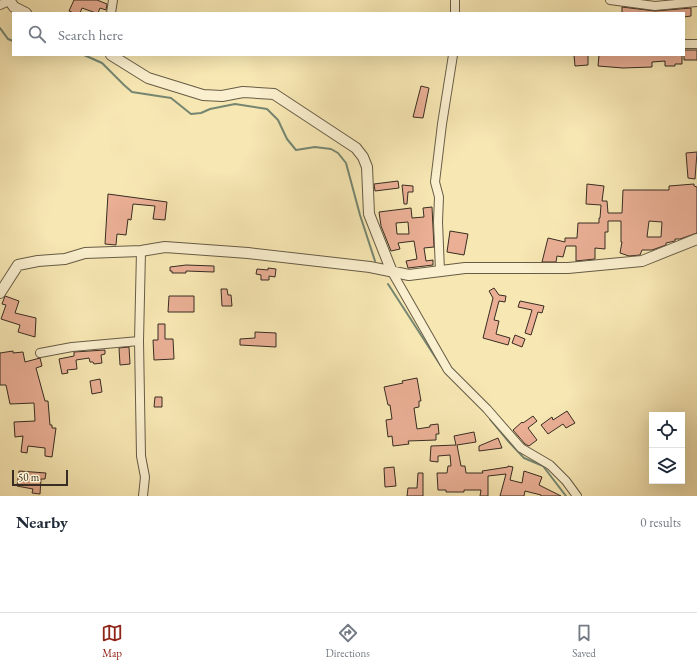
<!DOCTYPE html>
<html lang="en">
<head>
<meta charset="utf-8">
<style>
  :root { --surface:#fff; --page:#f6f6f7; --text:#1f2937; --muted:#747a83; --line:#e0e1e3; --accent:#8f2418 }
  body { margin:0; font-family:"EB Garamond",serif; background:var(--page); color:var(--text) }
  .controls { position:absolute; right:12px; bottom:12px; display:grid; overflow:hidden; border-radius:0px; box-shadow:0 4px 16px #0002 }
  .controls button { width:36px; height:36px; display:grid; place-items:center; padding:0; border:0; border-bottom:1px solid var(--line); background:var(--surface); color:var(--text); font:20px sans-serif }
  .scale { position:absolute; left:12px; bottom:10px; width:56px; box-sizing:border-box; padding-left:4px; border:2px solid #372d22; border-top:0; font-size:11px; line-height:14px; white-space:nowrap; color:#372d22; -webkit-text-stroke:3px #faefce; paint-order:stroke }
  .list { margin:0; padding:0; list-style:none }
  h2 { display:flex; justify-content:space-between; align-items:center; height:52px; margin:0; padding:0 16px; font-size:17px }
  h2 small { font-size:13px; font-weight:400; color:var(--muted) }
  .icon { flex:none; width:22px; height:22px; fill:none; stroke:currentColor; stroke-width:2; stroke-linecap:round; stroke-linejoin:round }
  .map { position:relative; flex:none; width:697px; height:496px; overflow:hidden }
  .search { position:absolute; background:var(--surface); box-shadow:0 4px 16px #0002; left:12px; right:12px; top:12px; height:44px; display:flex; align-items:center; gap:10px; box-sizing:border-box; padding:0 14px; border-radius:0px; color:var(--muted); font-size:15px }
  .sheet { height:116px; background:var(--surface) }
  nav { display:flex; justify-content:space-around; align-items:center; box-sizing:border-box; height:56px; border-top:1px solid var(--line); background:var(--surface); font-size:11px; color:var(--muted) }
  nav a { display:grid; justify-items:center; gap:2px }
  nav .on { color:var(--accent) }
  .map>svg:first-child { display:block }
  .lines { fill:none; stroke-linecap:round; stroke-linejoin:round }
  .stream { stroke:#758672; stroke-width:2 }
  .building { fill:#eaaf95; stroke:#372d22; fill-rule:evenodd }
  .minor-casing { stroke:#675c46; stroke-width:10 }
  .tertiary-casing { stroke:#675c46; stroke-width:12 }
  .minor { stroke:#faefce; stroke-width:8 }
  .tertiary { stroke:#faefce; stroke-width:10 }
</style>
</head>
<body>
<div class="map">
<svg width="697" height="496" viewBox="0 0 697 496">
  <rect width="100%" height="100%" fill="#f7e7b3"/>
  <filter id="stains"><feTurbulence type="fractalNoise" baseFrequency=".005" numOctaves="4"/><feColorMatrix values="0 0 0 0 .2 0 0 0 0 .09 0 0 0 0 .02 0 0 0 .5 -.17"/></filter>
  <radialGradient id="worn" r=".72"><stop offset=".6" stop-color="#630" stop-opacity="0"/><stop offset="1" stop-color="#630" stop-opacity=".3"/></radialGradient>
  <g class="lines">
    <path class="stream" d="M0,28L8,39L13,41
      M84,55L102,63L124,85L132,92L171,98L191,114L201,113L210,109L235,104L267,109L278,120L287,139L296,150L315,147L331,149L338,153L346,163L360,215L375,261
      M388,284L441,366
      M490,419L509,442L524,458L543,466L566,496"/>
  </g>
  <path class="building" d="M74,0H97L107,4L106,10L100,8L98,13H96L82,8L80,13H74L69,11Z
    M622,7L655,11L691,8V16L684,17V13H622Z
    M684,50H697V60H684Z
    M574,55H588V65L575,66Z
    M599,55H682V64H675V66H665V61L652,62V67L623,68L598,66Z
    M421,86L429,88L423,118L413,117Z
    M697,152L695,179L688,178L686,153Z
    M398,181L399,188L375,191L374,184Z
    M587,184L604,186L602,201H607L608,213H622L623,190H669V186L694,184V186L697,187V233L680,239H675V241L666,243V245L652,250H642L640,255L629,256L620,253L622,242H621V221H608V232H605V249L595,248V259L576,261V246H566L563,257L557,256L556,262H542L548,238L565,242V238H577L578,223H599V218H600L601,205L586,204ZM649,221L662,222L661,237H647Z
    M402,185L413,186V192H408L407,204H404Z
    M108,194L167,202L165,220L153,219L155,206L133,204L131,220L128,219L126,235L117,234L116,245L105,244Z
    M432,207L434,247L424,248L426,261L433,260V265L408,268L406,261L417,259L414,241L398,243L400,249L391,251L381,226L379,212L411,208L412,218L424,217L423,208ZM408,222L409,234H397L396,223Z
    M450,231L468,234L464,255L447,252Z
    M186,265L214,266V272L186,271V273H172V271H170V267Z
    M268,268L276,269L275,277L269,276V280H261V275L256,274L257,269L268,270Z
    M494,288L499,295L506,296L505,302L499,301L494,320L499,321L496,334L510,338L508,345L483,338L493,298L489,291Z
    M221,289H227L228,295H231L232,306H222Z
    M5,296L19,301L15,313L36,318L35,337L18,332L20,325L1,319L6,305L2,304Z
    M169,296H194V312H168Z
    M520,301L544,306L542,313L538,312L531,335L525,333L532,310L518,307Z
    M158,324H165V339H173L174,359L154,360L153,340H158Z
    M255,332L276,333V347L240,345V339L255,338Z
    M515,335L525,339L522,347L512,343Z
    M129,347L130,364L120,365L119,348Z
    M105,350V354L101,355L102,363L94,364L93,362H90L89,358L76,360L77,369L67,370L68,373L62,374L59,359L74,356V352Z
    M13,351V353L23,352L25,362L40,358L42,366L36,368L45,401H48L50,425H52V428H56L52,457L45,456V448L28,446L27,453L21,452L23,436L15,437L14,422L35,421L34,403L10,404L6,385H0V353Z
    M417,378L421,401H419V407L414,408L417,429L430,427V425L438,424L439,434H436V440L408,441L409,444L393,446L392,436L388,437L386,420L392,419L390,405H388L384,387L403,383L402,381Z
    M100,379L102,392L92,394L90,381Z
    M155,397H162V407H154Z
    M567,411L575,423L566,428L563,424L548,434L541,425L552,417L553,420Z
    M533,416L537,421L528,428L537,440L529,446L525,444L513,430L522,422L523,423Z
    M474,432L476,442L457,445L461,466H465L466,473H483L482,471L508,467V466L513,467L510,480L522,483L524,471L542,477L539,485L561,496H541V495L525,491L524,496H500L506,474L488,476V496H480L481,490H464V492H446V490H438L437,473H447L448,466H451L450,455L438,456V462L430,461L431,446L456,445L454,436Z
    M498,438L502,448L479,451V446Z
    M394,467L396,486L385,487L384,468Z
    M19,471L46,473L45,479H41L40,494L32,493L33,489L17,486Z
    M418,473H423V496H407L408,488H417Z"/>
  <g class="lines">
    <defs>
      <path id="minor" d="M610,0L655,6L697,2
        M0,5L11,0
        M111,13L113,0
        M455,13V0
        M684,44H697
        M141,251L139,341L141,456L145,477L143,496
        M440,271L438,222L439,197L435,182L442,124L453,55
        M392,272L448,370L487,409L521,448L550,465L566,481L577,496
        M40,353L72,347L139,341"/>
      <path id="tertiary" d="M9,0L14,7L26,13
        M111,55L148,78L203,95L222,96L243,92L274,94L356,148L363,157L367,167L369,214L392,272
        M0,293L18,265L38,261L65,259L85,253L141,251L165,247L248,253L370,267L409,275L465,268H568L642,261L697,239"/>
    </defs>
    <use href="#minor" class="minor-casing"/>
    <use href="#tertiary" class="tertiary-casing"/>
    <use href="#minor" class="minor"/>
    <use href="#tertiary" class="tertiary"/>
  </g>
  <rect width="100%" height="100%" filter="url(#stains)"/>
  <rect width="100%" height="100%" fill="url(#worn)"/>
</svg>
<div class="controls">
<button><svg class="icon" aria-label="locate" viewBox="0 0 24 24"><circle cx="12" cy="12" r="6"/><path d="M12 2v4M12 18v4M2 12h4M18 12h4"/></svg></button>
<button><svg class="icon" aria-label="layers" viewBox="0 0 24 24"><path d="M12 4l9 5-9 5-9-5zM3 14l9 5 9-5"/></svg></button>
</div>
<div class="scale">50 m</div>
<div class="search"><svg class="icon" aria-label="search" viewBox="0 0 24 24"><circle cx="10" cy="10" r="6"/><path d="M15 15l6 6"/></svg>Search here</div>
</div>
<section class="sheet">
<h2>Nearby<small>0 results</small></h2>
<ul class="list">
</ul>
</section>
<nav>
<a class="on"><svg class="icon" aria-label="map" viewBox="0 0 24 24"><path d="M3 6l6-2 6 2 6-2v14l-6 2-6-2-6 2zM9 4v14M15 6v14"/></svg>Map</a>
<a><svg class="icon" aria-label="directions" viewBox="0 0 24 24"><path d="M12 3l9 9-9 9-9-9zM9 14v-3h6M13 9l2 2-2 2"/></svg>Directions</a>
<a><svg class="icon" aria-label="saved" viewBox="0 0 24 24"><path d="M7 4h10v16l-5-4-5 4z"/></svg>Saved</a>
</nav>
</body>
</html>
